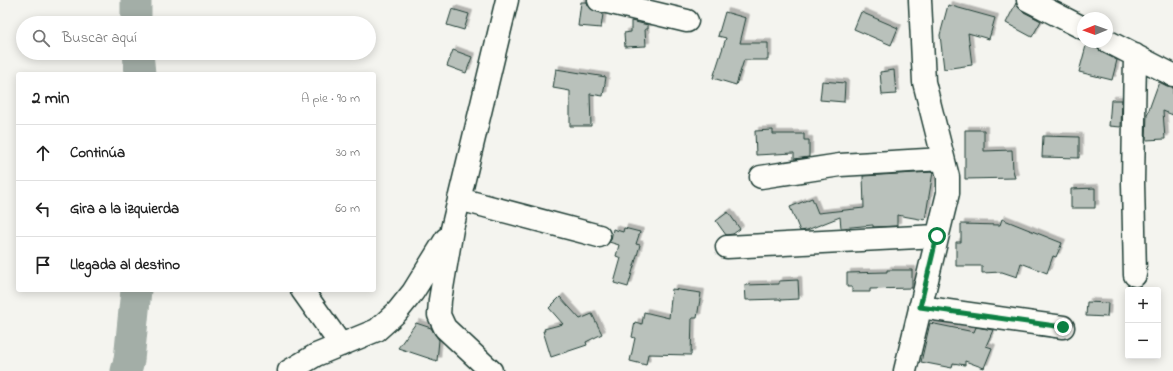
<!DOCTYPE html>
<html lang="es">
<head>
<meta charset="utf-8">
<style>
  :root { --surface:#fff; --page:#f2f2f2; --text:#222; --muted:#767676; --line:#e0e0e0 }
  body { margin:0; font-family:"Indie Flower",sans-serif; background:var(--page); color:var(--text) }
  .controls { position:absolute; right:12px; bottom:12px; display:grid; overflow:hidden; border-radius:4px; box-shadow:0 2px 10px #0003 }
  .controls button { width:36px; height:36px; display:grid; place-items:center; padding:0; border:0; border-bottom:1px solid var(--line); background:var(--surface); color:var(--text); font:20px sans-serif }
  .compass { position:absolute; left:1077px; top:12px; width:36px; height:36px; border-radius:50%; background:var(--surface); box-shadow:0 2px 10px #0003; rotate:269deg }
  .stop { position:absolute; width:12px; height:12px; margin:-9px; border:3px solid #0b8043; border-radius:50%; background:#fff }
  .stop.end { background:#0b8043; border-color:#fff; box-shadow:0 1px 4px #0008 }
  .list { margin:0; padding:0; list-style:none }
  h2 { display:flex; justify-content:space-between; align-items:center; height:52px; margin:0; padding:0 16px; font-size:17px }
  h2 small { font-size:13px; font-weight:400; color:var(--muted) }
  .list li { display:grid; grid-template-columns:26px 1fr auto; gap:12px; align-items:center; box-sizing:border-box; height:56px; padding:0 16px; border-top:1px solid var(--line) }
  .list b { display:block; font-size:15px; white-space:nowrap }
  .list em { font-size:13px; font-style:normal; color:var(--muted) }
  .icon { flex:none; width:22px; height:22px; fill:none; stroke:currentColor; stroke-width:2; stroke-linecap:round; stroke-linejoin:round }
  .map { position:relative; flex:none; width:1173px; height:371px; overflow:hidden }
  .search { position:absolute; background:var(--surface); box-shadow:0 2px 10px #0003; left:16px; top:16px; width:360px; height:44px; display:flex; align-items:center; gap:10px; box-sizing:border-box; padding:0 14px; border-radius:22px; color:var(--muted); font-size:15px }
  .panel { position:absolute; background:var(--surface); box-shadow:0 2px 10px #0003; left:16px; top:72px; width:360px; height:220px; border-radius:4px }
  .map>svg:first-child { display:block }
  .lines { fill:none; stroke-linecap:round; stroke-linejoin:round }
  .river { stroke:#a3aea7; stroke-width:31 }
  .building { fill:#b9c1bb; stroke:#1f3d34; filter:url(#shadow) }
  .minor-casing { stroke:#1f3d34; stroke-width:25 }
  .minor { stroke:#fdfcf7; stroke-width:22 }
  .route { stroke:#0b8043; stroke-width:5 }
</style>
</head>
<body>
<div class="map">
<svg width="1173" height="371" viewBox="0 0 1173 371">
  <defs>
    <filter id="shadow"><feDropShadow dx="3.5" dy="-3.5" stdDeviation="0" flood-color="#0004"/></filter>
  </defs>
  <rect width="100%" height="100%" fill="#f4f4ef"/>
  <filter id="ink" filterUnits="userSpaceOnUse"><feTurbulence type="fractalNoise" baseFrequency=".025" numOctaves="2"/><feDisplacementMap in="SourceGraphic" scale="8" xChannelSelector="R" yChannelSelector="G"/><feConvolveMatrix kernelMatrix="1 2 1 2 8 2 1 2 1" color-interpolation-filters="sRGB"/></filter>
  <g filter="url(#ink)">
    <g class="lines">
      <path class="river" d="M136,23V0
        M138,53L140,74
        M126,371L129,360L136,290"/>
    </g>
    <path class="building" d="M581,2H587L591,9L603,14L601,28L578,26Z
      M1016,3L1018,7L1022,11L1041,21L1032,37L1006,23Z
      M948,5L995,18L989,39L968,33L972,65L944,69L940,35Z
      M452,9L469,14L464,30L447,25Z
      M725,12L746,18L740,43H768V60H744L736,85L713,78L726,38L718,36Z
      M861,12L898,28L891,45L854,29Z
      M631,21L648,25V29H645L646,46L625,47L624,33L631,32Z
      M1087,42L1095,45L1097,48L1101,52L1117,60L1112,80L1079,72Z
      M453,50L472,57L466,73L447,66Z
      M556,69L606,77L603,96L590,94L591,126H570V91L553,88Z
      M894,70L896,94L882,95L880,72Z
      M822,81L845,83L844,102L820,100Z
      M1159,82L1167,86L1173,87V115L1163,111L1165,139L1146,140L1147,115Z
      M1111,100H1122L1121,127L1109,126Z
      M773,130V134H804V140H809V157L794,159V153L756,155L755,131Z
      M965,130H984V151L1012,150L1013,170L1015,178L965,179Z
      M1043,136L1079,137V158L1042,157Z
      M933,172L925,220L897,215V226L873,227V225L841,228L840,217L807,230L800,231L790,207L812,198L818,213L864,208L863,176Z
      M1095,188V208H1071V189Z
      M728,212L740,229L733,234L726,235L716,221Z
      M1002,219L1062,243L1056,257L1053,256L1047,273L1021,263L1017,277L1002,272L982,273V266H956V242H961V224L1000,225Z
      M624,228L640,232L636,244L640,245L628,287L614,283L621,258L616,256L619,245L609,242L611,240L613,229L623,232Z
      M887,270H912V288L870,289V292H852V287H847V273L887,272Z
      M798,280L799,299L780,300V299L746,300L745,285L779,284V281Z
      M672,289L701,293L697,318H692L691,355L648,354L646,365L630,361L635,338L632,337L635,322L642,324L644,312L669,318Z
      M560,297L580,319L592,314L602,334L586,342L587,345L551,357L543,331H545L544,329L563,324L549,308Z
      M1087,302L1108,303L1107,317L1086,316Z
      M416,323L431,328L434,333L439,340L437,361L398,348Z
      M930,323L974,332L976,327L993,330L986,346L992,348L984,368L965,361V365L953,363L952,368L921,362Z"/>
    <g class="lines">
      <defs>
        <path id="minor" d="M599,0L687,21
          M1028,0L1083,28
          M1107,41L1173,75
          M1135,55L1133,183L1135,275
          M761,177L840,165L943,159
          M459,199L599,236
          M727,247L937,236
          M302,290L341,345
          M920,307L1063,327
          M289,371L316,355L377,330L397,312L413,292L446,239
          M491,371L445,328L439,315L440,300L452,229L507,0
          M905,371L948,193V177L924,82L920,0"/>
      </defs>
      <use href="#minor" class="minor-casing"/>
      <use href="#minor" class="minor"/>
    </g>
  </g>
  <g class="lines" filter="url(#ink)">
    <path class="route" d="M937,236L920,307L1063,327"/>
  </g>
</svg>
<div class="controls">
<button>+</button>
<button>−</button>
</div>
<svg class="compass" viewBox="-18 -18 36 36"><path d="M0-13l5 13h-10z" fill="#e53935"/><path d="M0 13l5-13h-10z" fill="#767676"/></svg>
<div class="stop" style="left:937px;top:236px"></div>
<div class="stop end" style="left:1063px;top:327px"></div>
<div class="search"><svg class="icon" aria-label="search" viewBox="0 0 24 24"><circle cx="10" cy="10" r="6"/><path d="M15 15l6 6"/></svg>Buscar aquí</div>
<section class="panel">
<h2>2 min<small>A pie · 90 m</small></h2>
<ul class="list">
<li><svg class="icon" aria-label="ahead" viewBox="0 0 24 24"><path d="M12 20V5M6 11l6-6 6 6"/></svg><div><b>Continúa</b></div><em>30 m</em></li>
<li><svg class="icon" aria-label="left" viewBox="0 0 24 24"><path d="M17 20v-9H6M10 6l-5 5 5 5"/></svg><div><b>Gira a la izquierda</b></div><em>60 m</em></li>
<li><svg class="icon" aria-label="arrive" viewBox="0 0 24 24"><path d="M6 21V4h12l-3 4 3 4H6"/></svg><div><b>Llegada al destino</b></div></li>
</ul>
</section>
</div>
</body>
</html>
